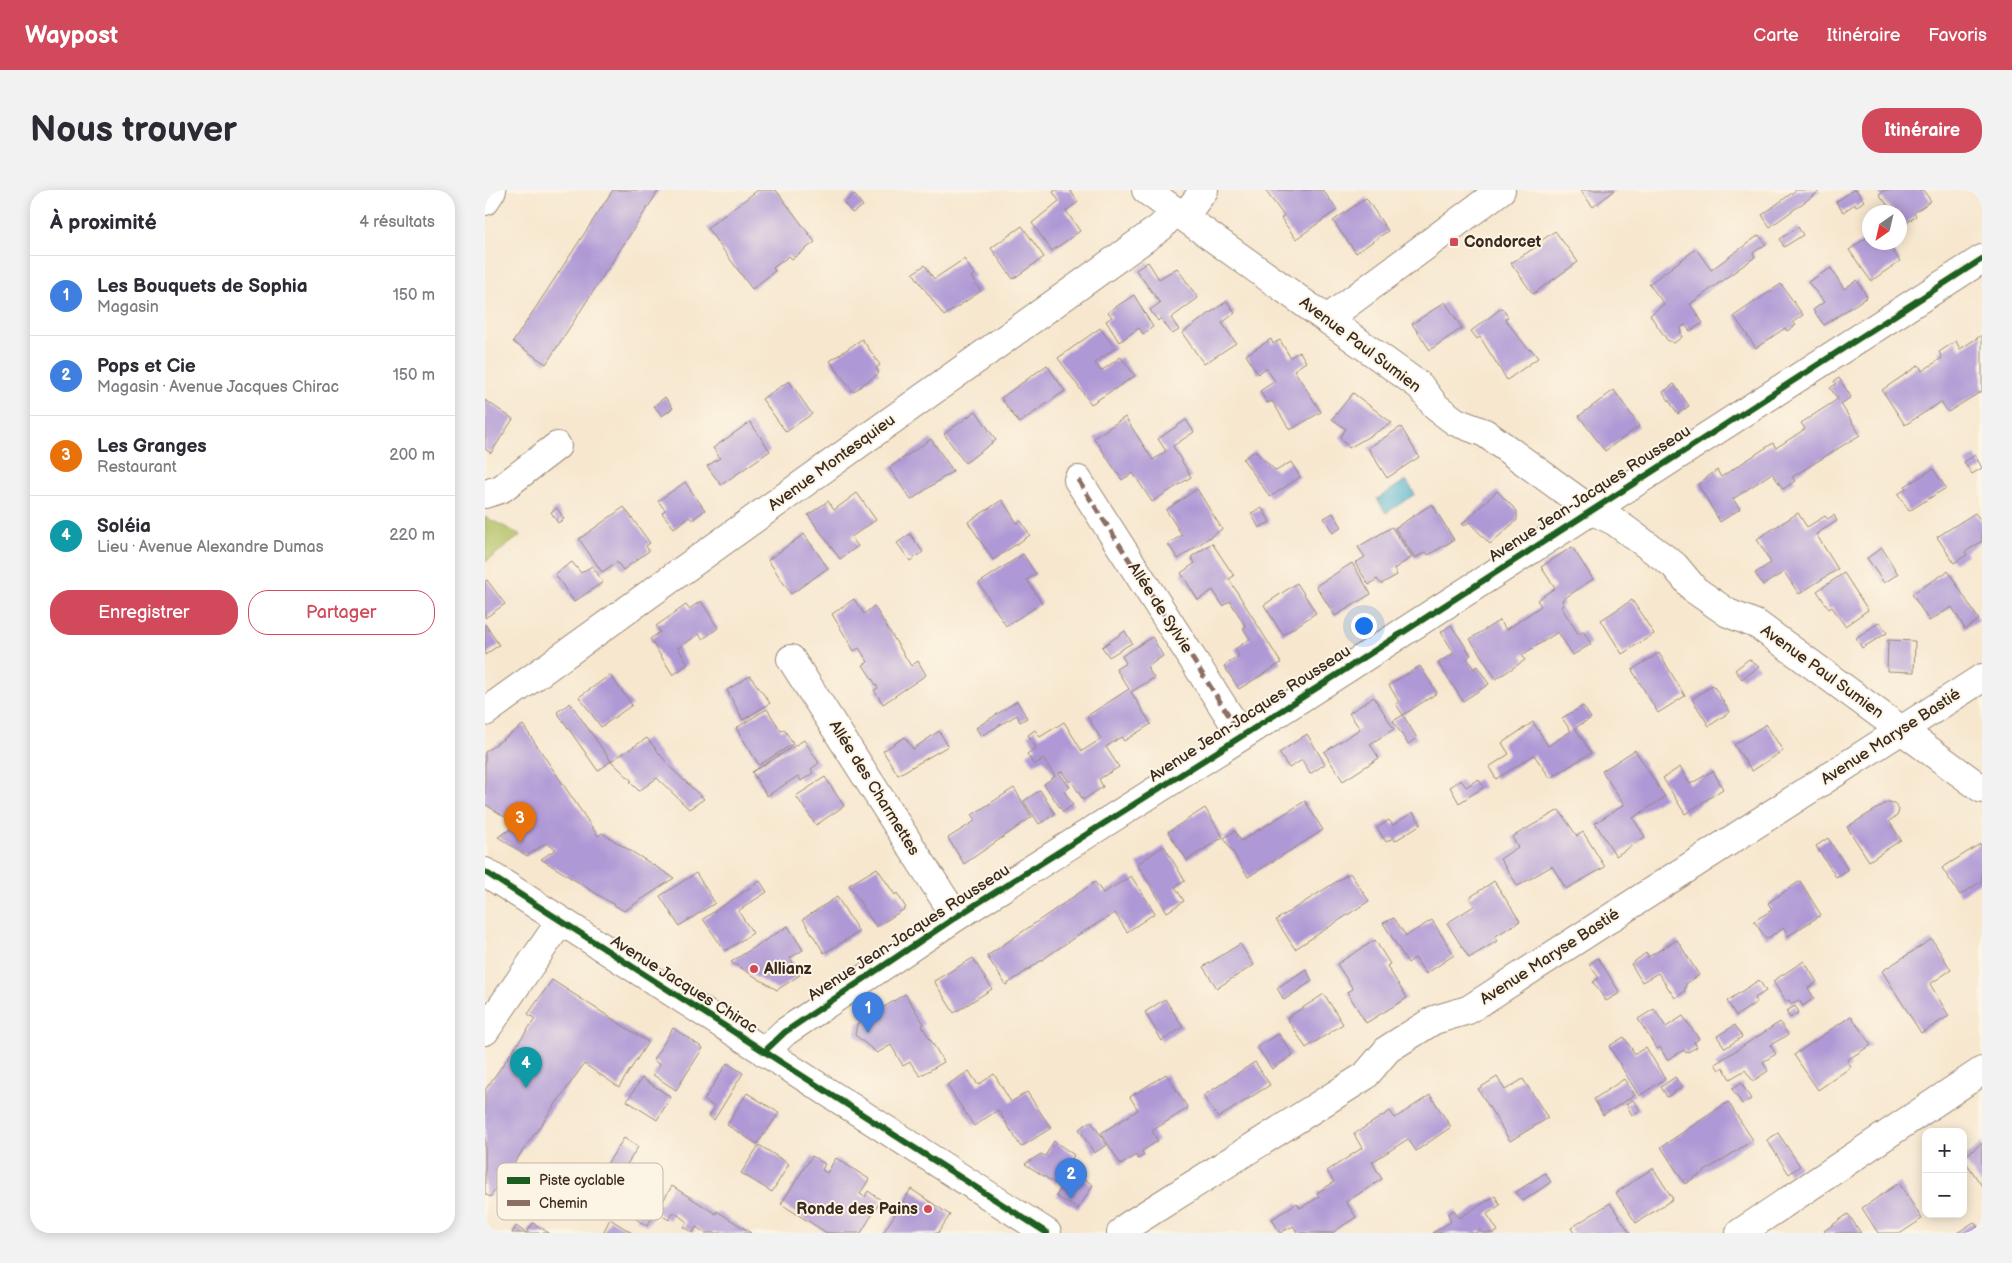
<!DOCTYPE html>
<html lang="fr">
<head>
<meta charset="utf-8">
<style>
  :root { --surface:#fff; --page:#f2f2f3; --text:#2b2b33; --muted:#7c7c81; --line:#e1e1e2; --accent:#d1495b }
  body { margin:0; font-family:"Balsamiq Sans",sans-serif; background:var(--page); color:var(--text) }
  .controls { position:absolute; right:15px; bottom:15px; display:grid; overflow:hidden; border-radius:10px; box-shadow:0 2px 12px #0003 }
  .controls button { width:45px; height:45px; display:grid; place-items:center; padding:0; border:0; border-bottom:1px solid var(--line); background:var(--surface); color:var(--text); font:25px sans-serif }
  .compass { position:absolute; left:1377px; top:15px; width:45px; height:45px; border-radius:50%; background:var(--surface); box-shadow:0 2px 12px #0003; rotate:214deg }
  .you { position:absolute; left:878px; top:435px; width:18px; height:18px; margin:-12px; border:4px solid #fff; border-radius:50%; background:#1a73e8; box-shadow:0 0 0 8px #1a73e833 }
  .badge { display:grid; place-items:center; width:32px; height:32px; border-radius:50%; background:var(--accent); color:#fff; font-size:16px; font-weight:700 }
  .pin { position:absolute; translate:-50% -41px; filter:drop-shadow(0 1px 2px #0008) }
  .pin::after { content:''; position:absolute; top:26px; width:18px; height:15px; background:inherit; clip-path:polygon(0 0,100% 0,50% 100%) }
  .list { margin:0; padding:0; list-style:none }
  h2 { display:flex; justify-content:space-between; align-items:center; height:65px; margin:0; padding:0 20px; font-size:21px }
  h2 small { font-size:16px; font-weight:400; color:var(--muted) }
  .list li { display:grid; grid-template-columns:32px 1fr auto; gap:15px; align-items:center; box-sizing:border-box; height:80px; padding:0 20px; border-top:1px solid var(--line) }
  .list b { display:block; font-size:19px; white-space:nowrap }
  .list p { margin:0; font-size:16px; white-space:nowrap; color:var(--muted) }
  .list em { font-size:16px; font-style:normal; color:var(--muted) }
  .actions { display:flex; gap:10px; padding:15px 20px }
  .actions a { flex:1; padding:11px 0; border:1px solid var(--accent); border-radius:20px; text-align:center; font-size:18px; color:var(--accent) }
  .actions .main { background:var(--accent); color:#fff }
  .map { position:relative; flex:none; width:1497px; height:1043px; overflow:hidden; border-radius:20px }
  header { display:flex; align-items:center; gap:30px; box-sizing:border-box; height:70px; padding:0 25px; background:var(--accent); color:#fff }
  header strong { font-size:24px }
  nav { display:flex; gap:28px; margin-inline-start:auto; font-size:18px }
  .intro { display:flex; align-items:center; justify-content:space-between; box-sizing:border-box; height:120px; padding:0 30px }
  h1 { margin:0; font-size:35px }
  .button { padding:12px 22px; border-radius:20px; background:var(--accent); color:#fff; font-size:18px; font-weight:700 }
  main { display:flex; gap:30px; padding:0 30px }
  aside { flex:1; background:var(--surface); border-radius:20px; box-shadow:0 2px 12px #0003 }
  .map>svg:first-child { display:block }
  .green { fill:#b1bf61; stroke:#767440 }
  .water { fill:#50b2cf; stroke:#466e76 }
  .building { fill:#ae98d5 }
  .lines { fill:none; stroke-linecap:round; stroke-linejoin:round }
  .minor-casing { stroke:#998876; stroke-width:30 }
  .major-casing { stroke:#998876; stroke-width:30 }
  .minor { stroke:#fff; stroke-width:28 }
  .major { stroke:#fff; stroke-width:28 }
  .quiet { stroke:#8d6e63; stroke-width:5; stroke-dasharray:10 5; stroke-linecap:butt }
  .cycleway-casing { stroke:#fcf5e5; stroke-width:9 }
  .cycleway { stroke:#1b5e20; stroke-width:6 }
  .poi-dot { fill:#d1495b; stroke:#fcf5e5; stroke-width:2 }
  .labels { text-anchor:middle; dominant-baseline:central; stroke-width:4; stroke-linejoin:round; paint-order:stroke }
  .poi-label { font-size:16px; font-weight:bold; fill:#3b2a1e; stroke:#fcf5e5; text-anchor:start }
  .street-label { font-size:16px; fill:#3b2a1e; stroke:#fcf5e5 }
  .key { fill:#fcf5e5; stroke:#c2b8a9; stroke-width:1 }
  .key-label { font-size:14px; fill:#3b2a1e }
</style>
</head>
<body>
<header>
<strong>Waypost</strong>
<nav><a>Carte</a><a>Itinéraire</a><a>Favoris</a></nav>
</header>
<div class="intro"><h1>Nous trouver</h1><a class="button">Itinéraire</a></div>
<main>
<aside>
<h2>À proximité<small>4 résultats</small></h2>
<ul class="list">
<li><span class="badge" style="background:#3f7fe0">1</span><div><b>Les Bouquets de Sophia</b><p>Magasin</p></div><em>150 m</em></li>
<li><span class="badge" style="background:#3f7fe0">2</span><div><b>Pops et Cie</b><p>Magasin · Avenue Jacques Chirac</p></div><em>150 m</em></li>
<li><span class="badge" style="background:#e8710a">3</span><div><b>Les Granges</b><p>Restaurant</p></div><em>200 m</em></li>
<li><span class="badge" style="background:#0f9aa8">4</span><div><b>Soléia</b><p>Lieu · Avenue Alexandre Dumas</p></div><em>220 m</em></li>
</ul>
<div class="actions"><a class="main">Enregistrer</a><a>Partager</a></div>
</aside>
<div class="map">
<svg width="1497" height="1043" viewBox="0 0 1497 1043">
  <rect width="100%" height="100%" fill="#fcf5e5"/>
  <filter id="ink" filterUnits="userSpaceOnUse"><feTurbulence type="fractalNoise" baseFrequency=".02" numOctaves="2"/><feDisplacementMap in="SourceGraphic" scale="10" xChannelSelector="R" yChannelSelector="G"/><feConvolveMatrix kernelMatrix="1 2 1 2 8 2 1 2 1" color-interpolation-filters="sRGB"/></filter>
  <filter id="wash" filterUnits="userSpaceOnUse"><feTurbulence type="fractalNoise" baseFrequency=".0096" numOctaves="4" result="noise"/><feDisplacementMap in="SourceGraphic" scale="20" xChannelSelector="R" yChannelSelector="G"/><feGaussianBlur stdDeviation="1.12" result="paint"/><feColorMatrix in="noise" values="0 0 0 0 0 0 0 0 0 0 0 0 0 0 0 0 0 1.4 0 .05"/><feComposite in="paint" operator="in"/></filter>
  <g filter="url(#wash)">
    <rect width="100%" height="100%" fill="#f7e7cf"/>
    <path class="green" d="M0,327L36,345L0,372Z"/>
    <path class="water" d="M921,290L930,304L901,323L892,309Z"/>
    <g id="blocks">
      <path class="building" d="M128,0H174L61,174L28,152Z
        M273,0H291L330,52L307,69L304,66L288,78L290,81L267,99L222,38Z
        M571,0H585L593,12L581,21L595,41L567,61L547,33L574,11L568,2Z
        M780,0H838L852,20L811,49L796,28L799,26Z
        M1095,0H1130L1108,17Z
        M1311,0H1336L1285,37L1277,25Z
        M1368,0H1371L1379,11L1371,17L1370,14L1358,22L1351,12Z
        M1400,0H1438L1446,11L1429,23L1431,26L1418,36L1414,31V22H1408L1394,4Z
        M369,4L378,16L367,23L359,13Z
        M881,8L903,41L871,63L848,31Z
        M537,36L559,67L528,89L506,58Z
        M1313,37L1318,45L1299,57L1295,49Z
        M1070,41L1093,72L1048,104L1026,73L1054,55L1053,53Z
        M1274,45L1281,54L1268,63L1270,67L1205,114L1218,133L1205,141L1200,135L1195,138L1197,147L1189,153L1182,150L1165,125L1179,114L1164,94L1211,59L1226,80Z
        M1384,46V52H1402L1415,71L1386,91L1364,60Z
        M479,69L490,85L486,87L496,101L459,126L428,83L440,75L449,89Z
        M663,72L674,89L692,78L713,108L686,128L694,140L687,144L676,128L673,131L665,120L675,113L651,80Z
        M1346,78L1359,99L1372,90L1382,107L1339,135L1328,120L1339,112L1323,92Z
        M1296,94L1318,125L1308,132L1311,135L1302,141L1300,138L1271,158L1249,126Z
        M649,105L668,137L658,144L654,138L634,152L621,131L627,127L623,122Z
        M742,111L750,123L737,133L751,153L719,174L697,143Z
        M960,112L977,138L945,160L927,134Z
        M1017,118L1023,127L1020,129L1044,160L1046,159L1053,168L1022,190L995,147L992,149L986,141Z
        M615,138L630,158L610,173L616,181L636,167L650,186L606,214L573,168Z
        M1497,145V201L1463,222L1456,212L1420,235L1397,200L1434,175L1437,181L1457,168L1454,162L1471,151L1475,159Z
        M377,149L395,175L391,178L394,183L368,202L345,171Z
        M786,149L788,154L795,150L805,167L815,162L821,172L809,180L836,222L805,240L787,211L782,213L775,201L790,191L781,178L773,184L761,165Z
        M562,175L580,201L534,233L516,208Z
        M1354,188L1366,207L1356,214L1375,245L1307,287L1310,291L1298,299L1287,283L1248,309L1255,319L1235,332L1213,294L1232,280L1236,287L1288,253L1291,258L1320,239L1316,233L1353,209L1345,198L1351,194L1349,191Z
        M304,191L327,224L301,242L277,209Z
        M1189,194L1204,216L1193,224L1178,202Z
        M1129,200L1154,236L1120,261L1094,226Z
        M868,203L907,233L864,258L855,247L861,239L847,229Z
        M180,207L188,218L177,226L169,216Z
        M0,210L28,229L6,263L0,259Z
        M491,221L511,250L480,273L459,244Z
        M640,227L668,270L681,261L673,249L701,230L709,242L688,256L706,287L667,312L648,283L637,290L609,248Z
        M265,232L285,261L236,295L222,276L235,268L228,258Z
        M916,237L934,267L902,288L883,258Z
        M446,249L468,281L426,310L404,278Z
        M770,261L791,281L806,272L815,287L785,307L758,269Z
        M1490,265L1497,278L1487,284L1479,272Z
        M1448,279L1461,298L1424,321L1413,304L1421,299L1420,296Z
        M200,292L220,320L207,330L204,327L189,338L177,323L180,320L173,311Z
        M712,299L737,339L693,369L683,354L697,345L681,320Z
        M1012,301L1032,321V330L1005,354L984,332L979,336L977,334Z
        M372,303L391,330L366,347L373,356L355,369L323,325L343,311L349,320Z
        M517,310L532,333L536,331L545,345L508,370L483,332Z
        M947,314L969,350L943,365L941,362L930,368L910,338Z
        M139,317L165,353L161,356L164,361L138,380L132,372L117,382L94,349Z
        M72,318L79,329L73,333L66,322Z
        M777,318L785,332L774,338L766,323Z
        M848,323L857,337L848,343L839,328Z
        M1313,323L1322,337L1340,326L1343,329L1349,325L1352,331L1331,344L1353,379L1314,404L1299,382L1278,395L1270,383L1286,373L1272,349Z
        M1490,323L1497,332V351L1480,362L1482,365L1469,373L1452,347Z
        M907,337L927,367L909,379L912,385L896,394L892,389L884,395L870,373L880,367L873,357Z
        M319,344L343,378L306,404L283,370Z
        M425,344L438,362L425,371L412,353Z
        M727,353L749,386L744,389L796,473L754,499L739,476L754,466L750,459L765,449L758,438L761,437L745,411L738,416L728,400L713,410L696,383L710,373L706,367Z
        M1087,357L1108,389L1077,410L1079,415L1076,417L1094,445L1098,441L1106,454L1088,465L1073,442L1037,465L1040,470L1011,489L985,449L1015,430L1021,440L1056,416L1052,410L1070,398L1056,377Z
        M1397,358L1413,384L1399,393L1382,368Z
        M538,364L551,384L542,390L557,413L521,436L494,393Z
        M87,372L96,383L107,376L118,392L89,412L70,384Z
        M867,373L886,404L850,426L831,396Z
        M1463,381L1494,430L1480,439L1467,417L1444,431L1427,404Z
        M1359,383L1383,420L1360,436L1347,417L1344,419L1332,401Z
        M2,390L20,414L0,428V391Z
        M812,393L831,423L798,445L779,415Z
        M369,409L379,424L389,416L426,476L433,471L441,485L398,514L389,500L393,498L378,475L383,472L374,458L369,461L347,424Z
        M1147,410L1169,444L1137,464L1116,430Z
        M216,411L233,438L218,449L214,444L193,458L203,474L188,485L165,449L175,442L171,436L201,415L204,419Z
        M1395,432L1402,443L1377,458L1371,448Z
        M0,434L14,455L0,465Z
        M966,435L986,465L982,468L989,479L992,476L1004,494L978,511L953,473L969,463L956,442Z
        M640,441L647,453L624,467L617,457Z
        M667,447L678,466L662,477L669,488L646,502L666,534L639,551L636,547L621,557L634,577L614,589L618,597L598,610L586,590L584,592L577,582L574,583L585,597L579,601L588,615L578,622L559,594L570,586L558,569L549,575L542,564L551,558L543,545L550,540L555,547L579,532L597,561L616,549L602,526L644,499L631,479L641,473L637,466Z
        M1403,450L1430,451L1429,482L1402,481Z
        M1174,463L1200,506L1173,523L1147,480Z
        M1264,469L1274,477L1257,489L1250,480Z
        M935,476L952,503L918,525L911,514L914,512L904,495Z
        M125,485L147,515L116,537L94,507Z
        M265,486L285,513L258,530L242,500Z
        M1228,495L1245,522L1224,536L1207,509Z
        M889,507L909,539L885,554L894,568L858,591L839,562L875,539L864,523Z
        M532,511L542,528L535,532L532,525L496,546L491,538Z
        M85,513L126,571L162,548L186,578L219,609L204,619L172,588L154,601L145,592L147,591L126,571L113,581L72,522Z
        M1098,516L1106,528L1090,538L1106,563L1065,588L1049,565L1011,589L1004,577L1024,564L1017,553L1048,532L1063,556L1086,541L1077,528Z
        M282,519L296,541L299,539L308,554L274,575L251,538Z
        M918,525L932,548L923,554L908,531Z
        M1281,534L1298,561L1267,581L1249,555Z
        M38,535L113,646L117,643L189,688L139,721L56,669L71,659L61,653L42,666L13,647L32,635L0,614V562Z
        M454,541L463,556L413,585L398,561L420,547L428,559Z
        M822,544L840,574L825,584L817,570L804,578L794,563Z
        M319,550L334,573L326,579L328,583L316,591L313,586L282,606L267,582Z
        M1150,560L1180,607L1148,628L1160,647L1131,666L1110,633L1139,615L1117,581Z
        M1195,577L1205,594L1228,581L1238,599L1200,624L1178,588Z
        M340,587L359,616L331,635L311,606Z
        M993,589L999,597L974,613L965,597L976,590L981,597Z
        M529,598L547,627L479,674L463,648L490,631L487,625Z
        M555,600L570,624L554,634L539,611Z
        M820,611L838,640L763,687L739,648L750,641L756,651Z
        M1403,612L1409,613L1414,620L1412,626L1404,631L1416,650L1384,671L1362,637Z
        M720,618L738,647L702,670L683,642Z
        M1074,620L1092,646L1098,642L1120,677L1081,699L1067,676L1033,696L1015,669L1033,657L1027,647Z
        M928,622L936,634L910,651L908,648L901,652L892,638L904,630L908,635Z
        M1343,648L1363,680L1351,687L1331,656Z
        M1495,654L1497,657V691L1475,705L1457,678Z
        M679,656L700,691L690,697L699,711L682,722L652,674Z
        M392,678L410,705L412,703L421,718L391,737L364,695Z
        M211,683L230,713L194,736L175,706Z
        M865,683L884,711L810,759L791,730Z
        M646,686L670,723L642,742L630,723L593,745L521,795L502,766L610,692L618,703Z
        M275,691L282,702L253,721L268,743L240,761L218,729Z
        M1009,691L1035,731L1009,747L1012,751L984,768L962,733L989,716L984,708Z
        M1315,691L1336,725L1303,746L1299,738L1281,749L1269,731L1287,720L1283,713Z
        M352,707L374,742L339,763L318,729Z
        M909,728L921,746L947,730L969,765L941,784L930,768L923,773L898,733Z
        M303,736L318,760L305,768L315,785L292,800L246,772Z
        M1447,749L1466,780L1445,794L1464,826L1436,843L1397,781Z
        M890,750L905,774L902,776L922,808L881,833L862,802L868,799L852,774Z
        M1192,750L1214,785L1201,794L1199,802L1190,808L1173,783L1157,792L1146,774L1161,763L1163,767Z
        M755,754L769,775L732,798L718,777Z
        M488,768L507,799L469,823L449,791Z
        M1113,768L1135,803L1121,811L1108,792L1114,788L1104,774Z
        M1319,771L1332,792L1323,798L1329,808L1318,816L1314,810L1306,814L1304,810L1301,812L1288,791Z
        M821,779L827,791L799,810L792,798Z
        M67,790L163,852L134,897L99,874L5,1007L0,1004V900L50,829L43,824Z
        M1274,790L1281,801L1270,808L1272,812L1251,826L1242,811Z
        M420,804L439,834L437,836L459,872L435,886L425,872L418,876L406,855L392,863L370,845L372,834Z
        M839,804L858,834L821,858L802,828Z
        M680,809L698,837L677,851L660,822Z
        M1310,816L1314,822L1305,828L1301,821Z
        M1169,819L1181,837L1198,826L1214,849L1209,852L1212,857L1201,863L1199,860L1182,870L1175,857L1172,859L1153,829Z
        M1366,826L1386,855L1362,870L1366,877L1333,900L1309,865Z
        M1295,832L1303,845L1285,855L1291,864L1278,872L1283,881L1268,891L1260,880L1245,889L1238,877L1234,880L1230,874Z
        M1250,835L1257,847L1240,858L1232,846Z
        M188,838L218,858L191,900L168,885L175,875L168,870Z
        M794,844L808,865L787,879L772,857Z
        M1139,847L1150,864L1161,857L1180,889L1154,906L1124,856Z
        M770,872L785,895L733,928L718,906Z
        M242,873L258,883L229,930L224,926L230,917L219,910Z
        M484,881L493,895L509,884L526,912L542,902L566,938L536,957L513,920L489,936L462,895Z
        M681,884L703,918L667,941L673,951L657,961L659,965L653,969L651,965L636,975L616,943L653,920L645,907Z
        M1012,887L1020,900L1038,889L1063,928L1025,951L993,899Z
        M1190,887L1197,897L1182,907L1176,897Z
        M157,888L186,907L172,930L142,911Z
        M1139,889L1150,905L1118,925L1109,909Z
        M1256,893L1266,909L1257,914L1247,899Z
        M262,903L294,923L272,954L242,935Z
        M945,905L966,937L931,961L923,949L887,972L897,989L861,1012L871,1027L847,1043H813L808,1036L795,1043L787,1029L812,1013L815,1018L834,1007L832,1003L849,992L842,981L877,958L869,944L905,921L910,928Z
        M1148,910L1155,920L1147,925L1141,914Z
        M1243,912L1268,950L1200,994L1176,957Z
        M606,931L622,955L609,963L594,939Z
        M1293,943L1315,976L1304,984L1282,950Z
        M139,948L153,957L132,990L118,980Z
        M569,951L589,965L571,994L540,974L556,964L560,966Z
        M1497,953V996L1478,968Z
        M274,955L304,974L287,1002L256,983Z
        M327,966L340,974L337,980L342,983L351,968L384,989L375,1004L380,1007L383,1001L396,1010L376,1043H342L296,1014Z
        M1168,978L1188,1009L1151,1033L1131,1003Z
        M587,981L608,995L593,1019L571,1006Z
        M1060,983L1066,992L1038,1011L1031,1002Z
        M1414,993L1437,1029L1416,1043H1393L1377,1018Z
        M187,996L231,1024L232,1021L266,1043H220L211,1037L208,1043L199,1037L202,1032L189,1022L184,1030L171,1022L162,1036L151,1029L169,1002L172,1003L168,1010L176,1014Z
        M426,999L465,1025L453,1043H398Z
        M1010,1006L1015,1015L1002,1024L1013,1041L1010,1043H997L995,1040L991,1043H947L966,1032L963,1024L969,1020L974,1028Z
        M1125,1013L1145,1043H1089L1086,1038Z
        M1363,1024L1376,1043H1341L1339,1041Z
        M125,1029L147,1043H118Z
        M1489,1032L1497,1043H1472Z
        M48,1033L64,1043H27L31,1036L41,1043Z"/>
    </g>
  </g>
  <g filter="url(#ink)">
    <use href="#blocks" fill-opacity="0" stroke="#998876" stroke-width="1"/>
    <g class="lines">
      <defs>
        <path id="minor" d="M661,0L935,196L951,217L971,232L1000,243L1106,320L1129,331L1189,375L1210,400L1243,423L1273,435L1497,599
          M0,11L7,0
          M699,27L719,0
          M842,129L1016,0
          M593,290L757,546
          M0,304L16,299L72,256
          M306,469L471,727
          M0,522L676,37L690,20
          M0,841L75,732
          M279,862L300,842L471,727L757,546L1497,69
          M636,1043L643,1036L880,886L903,859L949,830L983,820L1497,488
          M1255,1043L1497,881"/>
        <path id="major" d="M0,682L562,1043"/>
      </defs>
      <use href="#minor" class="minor-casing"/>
      <use href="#major" class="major-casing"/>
      <use href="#minor" class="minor"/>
      <use href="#major" class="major"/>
      <path class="quiet" d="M593,290L757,546"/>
      <defs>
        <path id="cycleway" d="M0,682L562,1043
          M279,862L300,842L471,727L757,546L1497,69"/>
      </defs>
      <use href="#cycleway" class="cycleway-casing"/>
      <use href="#cycleway" class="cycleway"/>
    </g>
  </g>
  <g class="poi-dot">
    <rect x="964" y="47" width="10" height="10" rx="2.5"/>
    <circle cx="269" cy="779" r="5"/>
    <circle cx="443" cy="1019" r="5"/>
  </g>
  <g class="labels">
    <g class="poi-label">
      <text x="979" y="52">Condorcet</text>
      <text x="279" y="779">Allianz</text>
      <text x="433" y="1019" text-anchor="end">Ronde des Pains</text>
    </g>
    <g class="street-label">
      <text transform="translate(875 155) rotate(37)">Avenue Paul Sumien</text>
      <text transform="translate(347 273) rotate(-36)">Avenue Montesquieu</text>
      <text transform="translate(1105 304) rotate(-33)">Avenue Jean-Jacques Rousseau</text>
      <text transform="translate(675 418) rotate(57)">Allée de Sylvie</text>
      <text transform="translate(1337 482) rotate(36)">Avenue Paul Sumien</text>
      <text transform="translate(765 524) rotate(-33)">Avenue Jean-Jacques Rousseau</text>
      <text transform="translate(1406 547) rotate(-33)">Avenue Maryse Bastié</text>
      <text transform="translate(389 598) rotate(58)">Allée des Charmettes</text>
      <text transform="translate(424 743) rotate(-33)">Avenue Jean-Jacques Rousseau</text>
      <text transform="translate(1065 767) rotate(-33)">Avenue Maryse Bastié</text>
      <text transform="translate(199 795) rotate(32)">Avenue Jacques Chirac</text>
    </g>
  </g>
  <rect x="12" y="973" width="166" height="57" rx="8" class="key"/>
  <rect x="22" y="987" width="23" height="7" fill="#1b5e20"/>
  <rect x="22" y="1010" width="23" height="6" fill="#8d6e63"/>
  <g class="key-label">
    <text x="54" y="995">Piste cyclable</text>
    <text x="54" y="1018">Chemin</text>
  </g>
</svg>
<div class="controls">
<button>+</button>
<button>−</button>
</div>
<svg class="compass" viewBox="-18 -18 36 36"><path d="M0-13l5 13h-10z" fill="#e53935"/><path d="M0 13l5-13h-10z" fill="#7c7c81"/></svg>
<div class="you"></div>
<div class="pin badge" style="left:383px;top:843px;background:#3f7fe0">1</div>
<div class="pin badge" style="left:586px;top:1009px;background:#3f7fe0">2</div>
<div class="pin badge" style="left:35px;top:653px;background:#e8710a">3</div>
<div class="pin badge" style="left:41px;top:898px;background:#0f9aa8">4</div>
</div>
</main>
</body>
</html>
